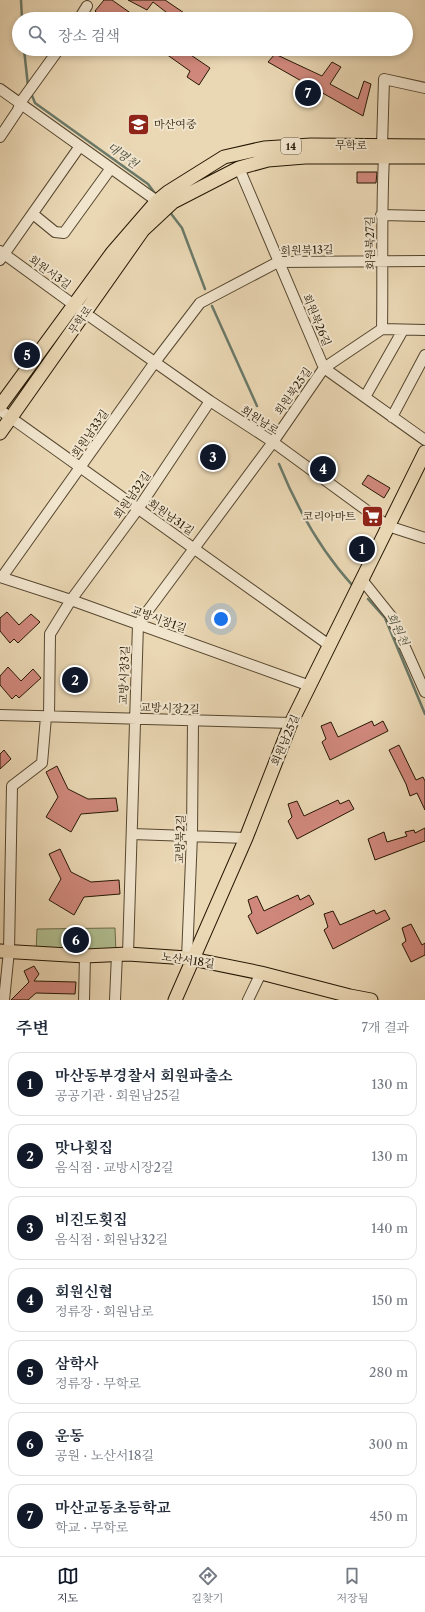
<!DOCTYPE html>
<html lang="ko">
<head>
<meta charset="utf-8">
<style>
  :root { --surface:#fff; --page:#f2f2f3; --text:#1f2937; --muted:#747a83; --line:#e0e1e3; --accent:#111827 }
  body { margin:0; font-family:"Libre Caslon Text","Noto Serif KR",serif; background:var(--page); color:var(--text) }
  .you { position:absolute; left:221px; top:619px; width:14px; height:14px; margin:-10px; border:3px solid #fff; border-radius:50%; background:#1a73e8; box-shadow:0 0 0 6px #1a73e833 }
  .badge { display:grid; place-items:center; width:26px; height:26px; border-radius:50%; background:var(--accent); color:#fff; font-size:13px; font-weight:700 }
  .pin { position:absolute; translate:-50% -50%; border:2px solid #fff; box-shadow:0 1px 4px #0006 }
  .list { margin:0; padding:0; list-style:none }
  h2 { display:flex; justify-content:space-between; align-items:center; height:52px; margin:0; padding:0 16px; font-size:17px }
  h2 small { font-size:13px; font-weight:400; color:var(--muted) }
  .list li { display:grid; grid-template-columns:26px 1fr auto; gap:12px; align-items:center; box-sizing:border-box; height:64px; margin:0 8px 8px; padding:0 8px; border:1px solid var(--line); border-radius:12px }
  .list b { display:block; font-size:15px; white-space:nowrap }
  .list p { margin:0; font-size:13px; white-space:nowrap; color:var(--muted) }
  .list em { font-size:13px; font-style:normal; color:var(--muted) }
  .icon { flex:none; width:22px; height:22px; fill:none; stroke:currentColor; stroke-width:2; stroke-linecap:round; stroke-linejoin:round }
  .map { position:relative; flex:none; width:425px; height:1000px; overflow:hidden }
  .search { position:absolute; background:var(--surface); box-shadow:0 2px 6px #0003; left:12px; right:12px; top:12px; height:44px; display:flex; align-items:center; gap:10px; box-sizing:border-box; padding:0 14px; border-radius:22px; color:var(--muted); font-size:15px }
  .sheet { height:556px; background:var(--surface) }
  nav { display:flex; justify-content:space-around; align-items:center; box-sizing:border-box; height:56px; border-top:1px solid var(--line); background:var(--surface); font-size:11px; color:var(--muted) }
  nav a { display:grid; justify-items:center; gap:2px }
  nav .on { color:var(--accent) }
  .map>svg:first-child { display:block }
  .green { fill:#b1bf91; stroke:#6b6b4a }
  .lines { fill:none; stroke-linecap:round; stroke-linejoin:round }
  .stream { stroke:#6a7968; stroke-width:2.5 }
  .building { fill:#d0887c; stroke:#251703 }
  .minor-casing { stroke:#56472f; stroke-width:12 }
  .major-casing { stroke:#251703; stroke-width:15 }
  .minor { stroke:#f1e5ce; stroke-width:10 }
  .major { stroke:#ead7b4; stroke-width:13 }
  .labels { text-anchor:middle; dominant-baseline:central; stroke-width:4; stroke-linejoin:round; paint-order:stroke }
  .shield { fill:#f1e5ce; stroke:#625540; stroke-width:1 }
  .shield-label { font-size:10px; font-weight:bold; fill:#251703 }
  .poi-label { font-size:11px; fill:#251703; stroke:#f1e5ce; text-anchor:start }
  .street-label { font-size:11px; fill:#251703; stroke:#f1e5ce }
  .water-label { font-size:12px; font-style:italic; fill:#4d503e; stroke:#f1e5ce }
</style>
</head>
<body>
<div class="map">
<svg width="425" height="1000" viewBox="0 0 425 1000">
  <rect width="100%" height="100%" fill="#ead7b4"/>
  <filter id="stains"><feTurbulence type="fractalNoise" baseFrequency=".005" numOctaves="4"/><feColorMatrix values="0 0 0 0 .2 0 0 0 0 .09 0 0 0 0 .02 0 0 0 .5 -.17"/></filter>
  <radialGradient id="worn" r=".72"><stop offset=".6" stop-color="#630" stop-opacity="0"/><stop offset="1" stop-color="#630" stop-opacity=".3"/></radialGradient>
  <path class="green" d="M115,928L116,954L36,952L37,929Z"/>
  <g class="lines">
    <path class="stream" d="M21,0L22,19
      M24,49L28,86
      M31,93L35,103L148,184L157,196
      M169,211L182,228L205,289
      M212,306L257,406
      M279,464C297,508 321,551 353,586
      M368,599L385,618L425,714"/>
  </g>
  <path class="building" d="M104,0H112L139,19H117L108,13L103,18L95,11Z
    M128,0H165L193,19H175L153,2L147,10Z
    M159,49H182L210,68L199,85L187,77L190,71Z
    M275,54L322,76L332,62L341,67L330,84L358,99L364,81L371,84L363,116L268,62Z
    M357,172H377L376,183H357Z
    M368,475L390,488L384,498L362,484Z
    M7,612L19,625L31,614L40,622L18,643L14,639L10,643L0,631V618Z
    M8,667L21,681L33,669L41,678L19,698L16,695L12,699L0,685V676Z
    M372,721L374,726L383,721L388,731L330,760L322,742L326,739L321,726L331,722L338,737Z
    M399,745L416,780L423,777L425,781V810L417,793L410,796L406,784L389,750Z
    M4,750L11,759L0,769V754Z
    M57,766L68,789L88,799L116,798L118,811L81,814L71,832L46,817L58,797L46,772Z
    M338,800L340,804L349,800L354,809L297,839L288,821L292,817L288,804L297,801L304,816Z
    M425,828V841L375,860L368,839L384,832L387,842L407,836L405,832L414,830L415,833Z
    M60,849L71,872L91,882L119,880L120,894L84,897L74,915L49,900L61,879L49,854Z
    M298,895L300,900L309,895L314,904L257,934L248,916L252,913L248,900L257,896L264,911Z
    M374,910L376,914L385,910L390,919L333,949L324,930L328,927L324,914L333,911L340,925Z
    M411,924L422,945L425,943V955L411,962L402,944L406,941L402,928Z
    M34,966L39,974L34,981L76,982L75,994L36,993L28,1000H11L29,982L24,971Z"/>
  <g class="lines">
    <defs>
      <path id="minor" d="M79,19L87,6
        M0,89L157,201
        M0,137L18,110L20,103L59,49
        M382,146L384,79L425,88
        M239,168L324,368L425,440
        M33,214L55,232L64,233L111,168
        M381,215L425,216
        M0,251L85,313L210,401L273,442L388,526L425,538
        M0,260L80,146
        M382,329C383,271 381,214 384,157
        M365,397L403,330
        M0,410L329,645
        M392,417L425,355
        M0,577L71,600L310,686
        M2,577L155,362L200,303L278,262L425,261
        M363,581L391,616L425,692
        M0,715L291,723
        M49,717L50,634L71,600L138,509L210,401
        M132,834L246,838
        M128,954L138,624L273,442L324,368L382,329L425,330
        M187,958L192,835L193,721
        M4,1000L9,951L12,786L42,763L46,717
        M84,1000L85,956
        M115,1000L117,954
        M248,1000L261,973"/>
      <path id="major" d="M0,406L112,253L157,201L168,192L224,157L264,148L311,145L425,146
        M0,433L143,230L173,202L239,168L268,160L305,157H425
        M0,951L85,956L128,954L187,958L261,973L350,996L371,1000
        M175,1000L246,838L291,723L425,452"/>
    </defs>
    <use href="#minor" class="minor-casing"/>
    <use href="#major" class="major-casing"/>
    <use href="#minor" class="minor"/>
    <use href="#major" class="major"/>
  </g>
  <defs>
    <symbol id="school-square" viewBox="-11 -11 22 22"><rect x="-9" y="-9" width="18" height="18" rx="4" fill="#8f2418" stroke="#f1e5ce"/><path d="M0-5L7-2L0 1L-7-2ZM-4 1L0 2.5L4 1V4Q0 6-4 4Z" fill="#fff"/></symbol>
    <symbol id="supermarket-square" viewBox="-11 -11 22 22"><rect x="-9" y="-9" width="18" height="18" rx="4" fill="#8f2418" stroke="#f1e5ce"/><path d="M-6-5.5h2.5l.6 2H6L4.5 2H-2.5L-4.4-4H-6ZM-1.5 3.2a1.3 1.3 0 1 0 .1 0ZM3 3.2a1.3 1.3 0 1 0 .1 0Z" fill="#fff"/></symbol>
  </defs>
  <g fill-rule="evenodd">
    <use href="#school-square" x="126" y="112" width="25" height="25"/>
    <use href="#supermarket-square" x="360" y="504" width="25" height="25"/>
  </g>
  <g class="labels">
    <rect class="shield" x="281" y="138" width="20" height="16" rx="3"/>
    <g class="shield-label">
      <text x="291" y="146">14</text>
    </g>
    <g class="poi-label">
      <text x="154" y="124">마산여중</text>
      <text x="356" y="516" text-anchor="end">코리아마트</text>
    </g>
    <g class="street-label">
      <text transform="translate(351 145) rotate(1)">무학로</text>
      <text transform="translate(370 243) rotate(-91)">회원북27길</text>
      <text transform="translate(307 250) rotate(-2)">회원북13길</text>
      <text transform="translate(50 272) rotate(36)">회원서3길</text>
      <text transform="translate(80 320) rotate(-55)">무학로</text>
      <text transform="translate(317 320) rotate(67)">회원북26길</text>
      <text transform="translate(293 391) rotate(-55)">회원북25길</text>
      <text transform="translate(260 420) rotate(33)">회원남로</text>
      <text transform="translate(90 433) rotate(-55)">회원남33길</text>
      <text transform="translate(132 495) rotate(-55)">회원남32길</text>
      <text transform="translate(171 517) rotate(35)">회원남31길</text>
      <text transform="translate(159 619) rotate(20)">교방시장1길</text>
      <text transform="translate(124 675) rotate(-88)">교방시장3길</text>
      <text transform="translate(170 708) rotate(2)">교방시장2길</text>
      <text transform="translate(285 740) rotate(-67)">회원남25길</text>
      <text transform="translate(180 839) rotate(-88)">교방북2길</text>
      <text transform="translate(188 960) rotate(8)">노산서18길</text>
    </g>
    <g class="water-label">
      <text transform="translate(123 155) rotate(36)">대명천</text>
      <text transform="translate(398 629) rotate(64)">회원천</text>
    </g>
  </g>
  <rect width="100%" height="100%" filter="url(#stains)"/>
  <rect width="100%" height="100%" fill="url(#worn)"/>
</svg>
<div class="you"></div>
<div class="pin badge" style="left:362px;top:549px">1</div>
<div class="pin badge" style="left:75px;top:680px">2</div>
<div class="pin badge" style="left:213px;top:457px">3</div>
<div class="pin badge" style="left:323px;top:469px">4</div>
<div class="pin badge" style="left:27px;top:355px">5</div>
<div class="pin badge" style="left:76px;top:940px">6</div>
<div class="pin badge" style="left:308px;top:93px">7</div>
<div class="search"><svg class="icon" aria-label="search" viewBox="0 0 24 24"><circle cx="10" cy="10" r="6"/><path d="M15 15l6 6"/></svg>장소 검색</div>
</div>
<section class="sheet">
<h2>주변<small>7개 결과</small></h2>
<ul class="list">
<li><span class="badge">1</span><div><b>마산동부경찰서 회원파출소</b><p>공공기관 · 회원남25길</p></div><em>130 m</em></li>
<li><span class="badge">2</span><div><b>맛나횟집</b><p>음식점 · 교방시장2길</p></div><em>130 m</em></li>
<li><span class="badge">3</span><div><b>비진도횟집</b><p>음식점 · 회원남32길</p></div><em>140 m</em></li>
<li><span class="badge">4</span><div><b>회원신협</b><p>정류장 · 회원남로</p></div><em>150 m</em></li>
<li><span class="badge">5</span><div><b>삼학사</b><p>정류장 · 무학로</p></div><em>280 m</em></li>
<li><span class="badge">6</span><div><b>운동</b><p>공원 · 노산서18길</p></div><em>300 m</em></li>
<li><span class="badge">7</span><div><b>마산교동초등학교</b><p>학교 · 무학로</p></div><em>450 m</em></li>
</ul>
</section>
<nav>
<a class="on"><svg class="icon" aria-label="map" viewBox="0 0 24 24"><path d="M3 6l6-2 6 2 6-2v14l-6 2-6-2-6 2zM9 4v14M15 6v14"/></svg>지도</a>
<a><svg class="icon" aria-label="directions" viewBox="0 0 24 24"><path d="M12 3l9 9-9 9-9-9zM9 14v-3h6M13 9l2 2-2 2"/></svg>길찾기</a>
<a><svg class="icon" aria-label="saved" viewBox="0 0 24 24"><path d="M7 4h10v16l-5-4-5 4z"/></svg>저장됨</a>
</nav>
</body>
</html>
